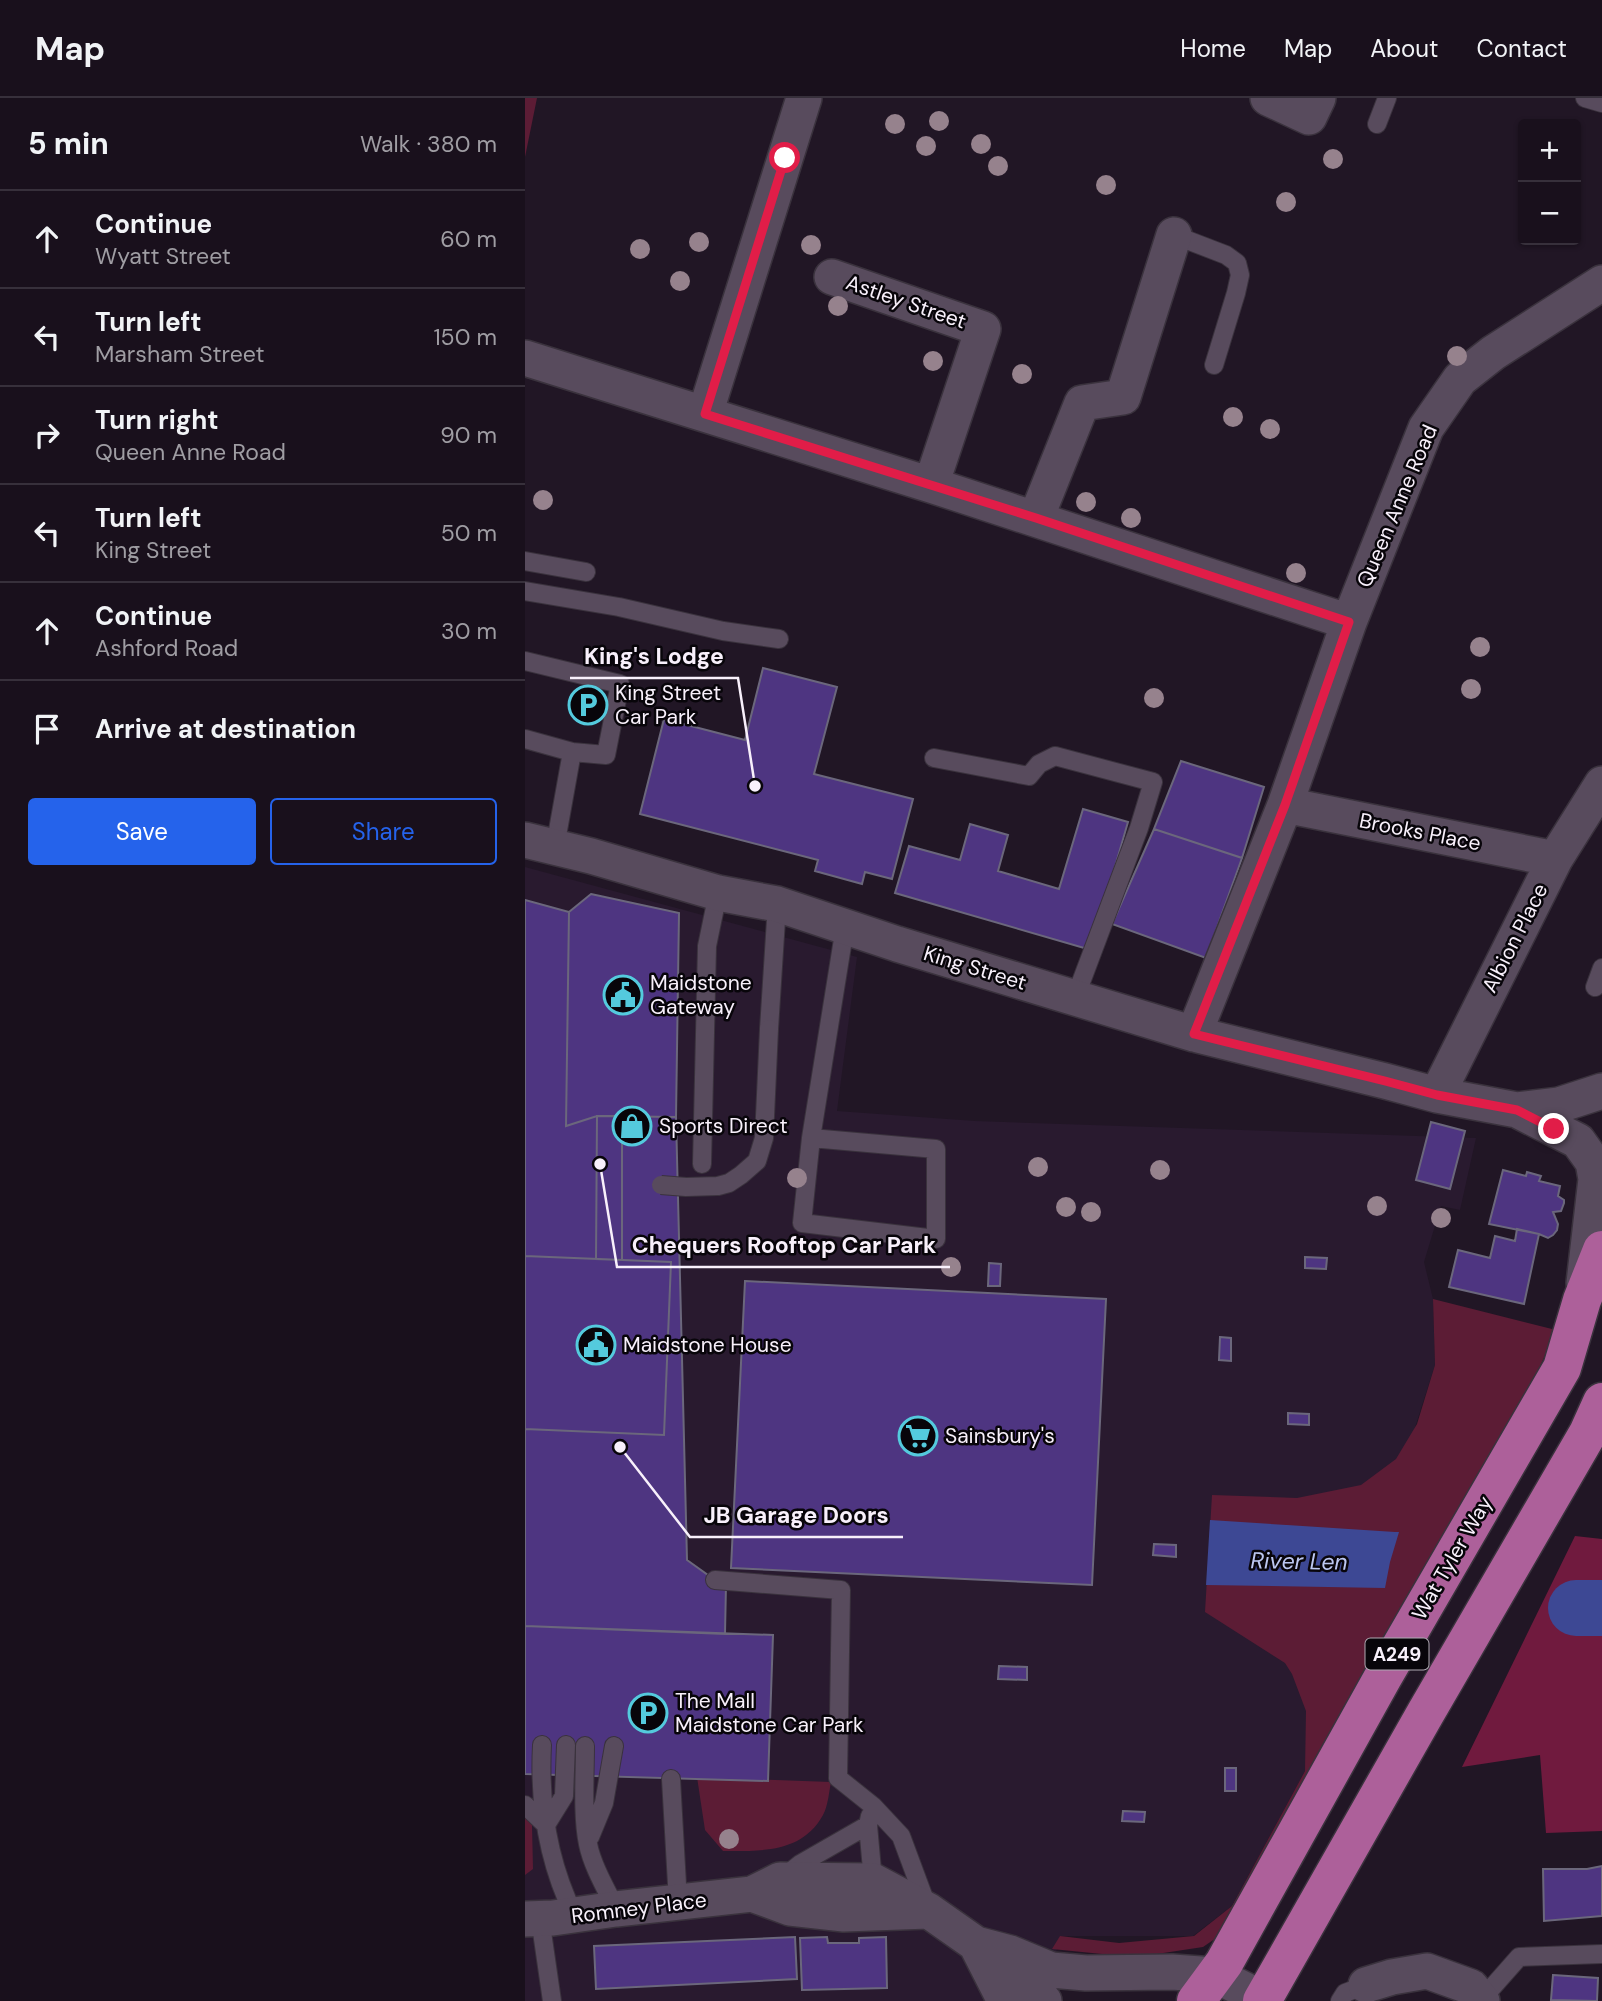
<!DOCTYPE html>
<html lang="en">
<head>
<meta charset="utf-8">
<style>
  :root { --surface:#19101c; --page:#261e29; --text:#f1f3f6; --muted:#9f9da3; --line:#37303b; --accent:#2563eb }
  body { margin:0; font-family:"DM Sans",sans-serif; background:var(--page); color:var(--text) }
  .controls { position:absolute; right:21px; top:21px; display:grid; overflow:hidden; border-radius:7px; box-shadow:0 2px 5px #0004 }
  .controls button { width:63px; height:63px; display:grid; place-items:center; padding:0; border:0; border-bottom:2px solid var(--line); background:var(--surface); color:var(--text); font:35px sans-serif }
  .stop { position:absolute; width:21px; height:21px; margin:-16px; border:5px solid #e11d48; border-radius:50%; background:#fff }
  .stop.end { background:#e11d48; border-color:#fff; box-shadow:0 2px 7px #0008 }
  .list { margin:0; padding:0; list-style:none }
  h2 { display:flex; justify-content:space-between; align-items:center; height:91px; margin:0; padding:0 28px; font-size:30px }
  h2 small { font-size:23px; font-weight:400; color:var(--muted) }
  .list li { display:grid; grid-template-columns:46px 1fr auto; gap:21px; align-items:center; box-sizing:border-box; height:98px; padding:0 28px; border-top:2px solid var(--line) }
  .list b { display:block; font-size:26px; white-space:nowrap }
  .list p { margin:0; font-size:23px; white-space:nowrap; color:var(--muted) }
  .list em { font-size:23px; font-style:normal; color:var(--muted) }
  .actions { display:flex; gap:14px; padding:21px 28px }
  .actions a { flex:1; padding:16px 0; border:2px solid var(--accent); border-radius:7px; text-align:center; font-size:24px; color:var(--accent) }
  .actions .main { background:var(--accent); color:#fff }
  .icon { flex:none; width:38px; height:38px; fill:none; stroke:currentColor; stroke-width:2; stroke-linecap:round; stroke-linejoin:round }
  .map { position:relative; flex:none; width:1077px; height:1903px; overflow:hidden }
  header { display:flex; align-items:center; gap:42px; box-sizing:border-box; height:98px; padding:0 35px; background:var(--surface); border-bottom:2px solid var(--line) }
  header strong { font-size:33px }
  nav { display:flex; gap:38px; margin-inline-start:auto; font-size:24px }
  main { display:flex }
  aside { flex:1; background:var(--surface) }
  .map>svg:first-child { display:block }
  .built { fill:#291a2f }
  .green { fill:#5c1c35 }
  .forest { fill:#701a3e }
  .water { fill:#3d4894 }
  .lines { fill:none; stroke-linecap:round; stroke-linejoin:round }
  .river { stroke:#3d4894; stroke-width:56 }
  .building { fill:#4e3581; stroke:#6b677c; stroke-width:2 }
  .service-casing { stroke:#3a323d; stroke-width:20 }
  .minor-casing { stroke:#3a323d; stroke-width:38 }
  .trunk-casing { stroke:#3a323d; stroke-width:41 }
  .service { stroke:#584b5d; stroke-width:18 }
  .minor { stroke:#584b5d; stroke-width:35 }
  .trunk { stroke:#ad609a; stroke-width:38 }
  .service-bridge-casing { stroke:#3a323d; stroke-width:20; stroke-linecap:butt }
  .service-bridge { stroke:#584b5d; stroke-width:18 }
  .tree { fill:#96828d }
  .route { stroke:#e11d48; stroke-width:9 }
  .labels { text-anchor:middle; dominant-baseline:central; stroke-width:5; stroke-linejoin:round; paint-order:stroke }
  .shield { fill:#08050a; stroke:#b0aab3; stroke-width:2 }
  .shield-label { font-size:19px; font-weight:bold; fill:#f8f0fb }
  .street-label { font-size:21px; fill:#f8f0fb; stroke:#08050a }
  .poi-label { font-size:21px; fill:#f8f0fb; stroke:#08050a; text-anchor:start }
  .water-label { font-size:23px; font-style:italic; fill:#bcc7f1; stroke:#08050a }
  .leader { fill:none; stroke:#f8f0fb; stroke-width:2.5 }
  .callout-dot { fill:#f8f0fb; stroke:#08050a; stroke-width:2.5 }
  .callout-label { font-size:23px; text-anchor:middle; font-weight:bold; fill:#f8f0fb; stroke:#08050a; stroke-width:5; stroke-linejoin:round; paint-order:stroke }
</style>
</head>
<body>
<header>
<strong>Map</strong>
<nav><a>Home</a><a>Map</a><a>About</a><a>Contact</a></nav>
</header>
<main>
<aside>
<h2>5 min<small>Walk · 380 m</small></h2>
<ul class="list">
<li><svg class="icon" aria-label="ahead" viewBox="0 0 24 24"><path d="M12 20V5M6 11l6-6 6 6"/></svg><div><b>Continue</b><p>Wyatt Street</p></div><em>60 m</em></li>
<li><svg class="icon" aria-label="left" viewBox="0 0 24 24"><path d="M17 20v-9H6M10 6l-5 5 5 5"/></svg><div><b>Turn left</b><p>Marsham Street</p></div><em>150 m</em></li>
<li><svg class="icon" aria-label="right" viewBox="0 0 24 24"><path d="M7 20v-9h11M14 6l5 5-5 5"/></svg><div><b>Turn right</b><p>Queen Anne Road</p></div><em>90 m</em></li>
<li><svg class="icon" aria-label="left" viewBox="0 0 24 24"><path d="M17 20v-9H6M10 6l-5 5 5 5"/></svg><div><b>Turn left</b><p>King Street</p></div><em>50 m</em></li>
<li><svg class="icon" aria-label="ahead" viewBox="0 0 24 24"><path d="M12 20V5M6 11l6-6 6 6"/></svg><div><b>Continue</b><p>Ashford Road</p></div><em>30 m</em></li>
<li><svg class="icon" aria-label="arrive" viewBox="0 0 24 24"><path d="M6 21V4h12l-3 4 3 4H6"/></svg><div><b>Arrive at destination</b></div></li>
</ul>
<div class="actions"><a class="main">Save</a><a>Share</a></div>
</aside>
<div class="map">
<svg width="1077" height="1903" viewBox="0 0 1077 1903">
  <rect width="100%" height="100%" fill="#211625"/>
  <path class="built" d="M0,769L332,859L312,1013L450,1023L951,1040L935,1112L916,1108L899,1164L908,1201L910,1267L780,1673L707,1808L668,1838H535L519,1903H0Z"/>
  <path class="green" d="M0,0H12L0,59Z
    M908,1201L1031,1232L1006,1289L697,1836L678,1849L625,1857H587L527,1851L535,1838L594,1845L669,1838L707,1808L780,1673L781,1613L767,1576L760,1565L680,1514L687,1397L772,1400L836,1387L871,1361L892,1326L910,1267Z
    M172,1679L306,1684C304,1694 303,1708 298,1717C277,1755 237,1753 198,1753L180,1732Z
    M0,1717L7,1727L8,1771L0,1777Z"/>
  <path class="forest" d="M1050,1438L1077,1441V1733L1021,1735L1015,1657L937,1669Z"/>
  <path class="water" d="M685,1422L870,1434H874L865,1464L860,1490L681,1487Z"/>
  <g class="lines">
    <path class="river" d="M1051,1510H1077"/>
  </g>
  <path class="building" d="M238,570L312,589L289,676L388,701L367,781L340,774L337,786L290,773L293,762L115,716L139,621L220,642Z
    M656,663L739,689L717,760L629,731Z
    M558,711L603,724L566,852L370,795L384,748L435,762L445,726L483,737L473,773L534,791Z
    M629,731L717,760L681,860L587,826Z
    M66,796L154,815L151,1019L72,1018L41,1028L44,814Z
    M0,802L44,814L41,1028L72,1018L151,1019L162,1462L190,1482L201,1486L200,1536L0,1528Z
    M72,1018H97V1162L71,1161Z
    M906,1024L940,1033L925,1091L891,1082Z
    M978,1072L1001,1078L1002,1074L1016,1078L1014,1083L1035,1088L1033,1098L1039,1102V1105L1036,1113L1028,1114L1033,1126L1032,1132L1028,1137L1023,1140L1014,1136L964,1126Z
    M992,1131L1014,1136L999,1206L924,1189L933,1152L965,1160L970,1138L990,1143Z
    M0,1158L146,1164L139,1337L0,1331Z
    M780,1159L802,1160L801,1171L780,1170Z
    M464,1165L476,1166L475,1188H463Z
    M220,1183L581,1201L567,1487L206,1470Z
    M695,1239L706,1240V1263L694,1262Z
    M763,1315L784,1316V1327L763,1326Z
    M629,1446L651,1447V1459L628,1457Z
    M0,1528L248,1537L243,1683L0,1676Z
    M474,1568L502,1569V1582L473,1581Z
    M700,1670H711V1693H700Z
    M598,1713L620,1714L619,1724L597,1723Z
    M1077,1768V1818L1019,1823L1018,1771H1062Z
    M270,1839L272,1881L71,1891L69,1848Z
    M302,1839L303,1845H334V1840L361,1839L362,1890L277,1892L275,1840Z
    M1028,1877L1073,1880L1072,1903L1026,1902Z"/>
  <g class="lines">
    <defs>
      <path id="service" d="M1060,0L1077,5
        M852,26L862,0
        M649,137L701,157L712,165L715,177L711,195L689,267
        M0,463L61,474
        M0,493L94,509L198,533L254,541
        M0,563L95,586L81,657L47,654L0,641
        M409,660L504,678L514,666L530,658L628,684L614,730L550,900
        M30,749L47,654
        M1070,889L1077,870
        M244,931L252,806
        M286,1040L411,1051V1141L277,1125L286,1040L320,829
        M177,1066L182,848L193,795
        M190,1482L316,1492L313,1680L348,1708L376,1738L402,1808
        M17,1647C14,1705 23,1764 49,1817
        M60,1648C60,1676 57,1718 63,1746C67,1767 81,1791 91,1811
        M146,1681L153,1804
        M0,1707L21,1727
        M345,1718L343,1727L348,1783
        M21,1727L39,1698L41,1647
        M65,1739L79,1705L89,1648
        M260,1778L275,1766L343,1727
        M15,1820L27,1903
        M956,1902L994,1859L1077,1856
        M815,1903L820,1895L841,1887"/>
      <path id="minor" d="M743,0L784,19L793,0
        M307,179L458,231L406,387
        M0,260L406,387L824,524
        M180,316L279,0
        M511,420L557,305L598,299L649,137
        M760,707L1030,761
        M0,742L66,758L193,795L252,806L372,846L669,936L860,983L912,997L992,1012L1053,1043L1068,1064L1071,1081L1059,1185
        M669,936L760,707L824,524L901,330L935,281L968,255L1077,185
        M912,997L1030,761L1077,686
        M992,1012L1034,1007L1077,993
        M227,1796L265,1810L319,1816L403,1813
        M0,1821L28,1820L91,1811L227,1796L255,1782L348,1783L404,1813L451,1846L485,1855L526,1872L561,1875L647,1874L690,1877L724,1894L729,1903
        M451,1846L480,1903
        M466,1875L498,1895L519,1903
        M841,1887L867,1879L902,1873L946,1889L957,1903"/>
      <path id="trunk" d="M671,1903L699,1865L858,1579L1037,1270L1057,1202L1077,1152
        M737,1903L900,1616L1063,1335L1077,1304"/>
    </defs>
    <use href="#service" class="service-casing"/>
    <use href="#minor" class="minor-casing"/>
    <use href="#trunk" class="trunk-casing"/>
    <use href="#service" class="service"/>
    <use href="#minor" class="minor"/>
    <use href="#trunk" class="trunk"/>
    <defs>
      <path id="service-bridge" d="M136,1087L161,1089L193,1088L204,1085L216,1077L232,1063L239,1040L244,931"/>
    </defs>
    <use href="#service-bridge" class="service-bridge-casing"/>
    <use href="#service-bridge" class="service-bridge"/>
  </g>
  <g class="tree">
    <circle cx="414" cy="23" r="10"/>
    <circle cx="370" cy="26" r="10"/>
    <circle cx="456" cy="46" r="10"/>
    <circle cx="401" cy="48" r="10"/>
    <circle cx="808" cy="61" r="10"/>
    <circle cx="473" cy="68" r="10"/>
    <circle cx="581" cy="87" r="10"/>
    <circle cx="761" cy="104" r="10"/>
    <circle cx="174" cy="144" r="10"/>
    <circle cx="286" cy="147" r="10"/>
    <circle cx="115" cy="151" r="10"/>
    <circle cx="155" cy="183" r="10"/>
    <circle cx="313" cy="208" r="10"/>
    <circle cx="932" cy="258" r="10"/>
    <circle cx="408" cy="263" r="10"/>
    <circle cx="497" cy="276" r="10"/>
    <circle cx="708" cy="319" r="10"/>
    <circle cx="745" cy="331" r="10"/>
    <circle cx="18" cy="402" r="10"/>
    <circle cx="561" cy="404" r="10"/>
    <circle cx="606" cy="420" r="10"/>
    <circle cx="771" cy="475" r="10"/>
    <circle cx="955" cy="549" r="10"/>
    <circle cx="946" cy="591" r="10"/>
    <circle cx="629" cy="600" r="10"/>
    <circle cx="513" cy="1069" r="10"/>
    <circle cx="635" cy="1072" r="10"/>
    <circle cx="272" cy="1080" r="10"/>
    <circle cx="852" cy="1108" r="10"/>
    <circle cx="541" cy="1109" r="10"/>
    <circle cx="566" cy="1114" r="10"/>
    <circle cx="916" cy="1120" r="10"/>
    <circle cx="426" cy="1169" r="10"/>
    <circle cx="204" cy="1741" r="10"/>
  </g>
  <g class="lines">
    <path class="route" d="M260,60L180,316L511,420L824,524L760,707L669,936L860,983L912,997L992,1012L1029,1031"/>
  </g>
  <defs>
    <symbol id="parking-ring" viewBox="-11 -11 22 22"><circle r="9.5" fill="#08050a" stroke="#54cadd" stroke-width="1.5"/><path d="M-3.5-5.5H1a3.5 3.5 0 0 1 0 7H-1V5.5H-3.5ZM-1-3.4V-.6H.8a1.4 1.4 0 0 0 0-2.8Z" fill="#54cadd"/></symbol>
    <symbol id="civic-ring" viewBox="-11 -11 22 22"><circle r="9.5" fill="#08050a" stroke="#54cadd" stroke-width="1.5"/><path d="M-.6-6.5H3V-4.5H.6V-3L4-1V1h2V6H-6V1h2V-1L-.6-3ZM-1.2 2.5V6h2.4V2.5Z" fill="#54cadd"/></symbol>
    <symbol id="shop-ring" viewBox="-11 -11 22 22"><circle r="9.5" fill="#08050a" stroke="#54cadd" stroke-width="1.5"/><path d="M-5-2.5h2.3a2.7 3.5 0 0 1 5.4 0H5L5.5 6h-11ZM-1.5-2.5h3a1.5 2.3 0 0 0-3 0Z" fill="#54cadd"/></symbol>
    <symbol id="supermarket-ring" viewBox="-11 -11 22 22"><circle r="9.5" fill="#08050a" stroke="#54cadd" stroke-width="1.5"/><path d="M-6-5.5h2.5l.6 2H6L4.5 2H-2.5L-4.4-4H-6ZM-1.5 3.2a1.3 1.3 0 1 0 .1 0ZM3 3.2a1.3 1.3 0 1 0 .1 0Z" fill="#54cadd"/></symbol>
  </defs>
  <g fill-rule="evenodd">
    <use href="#parking-ring" x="41" y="585" width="44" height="44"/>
    <use href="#civic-ring" x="76" y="875" width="44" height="44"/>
    <use href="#shop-ring" x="85" y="1006" width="44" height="44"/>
    <use href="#civic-ring" x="49" y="1225" width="44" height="44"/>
    <use href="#supermarket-ring" x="371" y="1316" width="44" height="44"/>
    <use href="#parking-ring" x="101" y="1593" width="44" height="44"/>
  </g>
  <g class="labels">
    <rect class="shield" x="840.5" y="1540.5" width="63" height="31" rx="5"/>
    <g class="shield-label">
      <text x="872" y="1556">A249</text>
    </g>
    <g class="street-label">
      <text transform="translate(381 204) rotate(19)">Astley Street</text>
      <text transform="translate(872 408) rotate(-67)">Queen Anne Road</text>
      <text transform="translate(895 734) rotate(11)">Brooks Place</text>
      <text transform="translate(990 840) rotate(-63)">Albion Place</text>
      <text transform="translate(450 870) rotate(17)">King Street</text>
      <text transform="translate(927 1460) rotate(-60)">Wat Tyler Way</text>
      <text transform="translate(114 1810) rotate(-7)">Romney Place</text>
    </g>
    <g class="poi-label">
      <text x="90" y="595">King Street<tspan x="90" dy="24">Car Park</tspan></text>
      <text x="125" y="885">Maidstone<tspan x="125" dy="24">Gateway</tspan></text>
      <text x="134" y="1028">Sports Direct</text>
      <text x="98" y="1247">Maidstone House</text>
      <text x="420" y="1338">Sainsbury's</text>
      <text x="150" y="1603">The Mall<tspan x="150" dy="24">Maidstone Car Park</tspan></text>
    </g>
    <g class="water-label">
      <text transform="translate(774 1463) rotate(1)">River Len</text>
    </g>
  </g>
  <path class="leader" d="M230 688L213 580H45M75 1066L92 1169H425M95 1349L165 1439H378"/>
  <g class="callout-dot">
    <circle cx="230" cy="688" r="7"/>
    <circle cx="75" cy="1066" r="7"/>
    <circle cx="95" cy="1349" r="7"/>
  </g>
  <g class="callout-label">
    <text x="129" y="566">King's Lodge</text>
    <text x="259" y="1155">Chequers Rooftop Car Park</text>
    <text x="271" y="1425">JB Garage Doors</text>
  </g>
</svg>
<div class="controls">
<button>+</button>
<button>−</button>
</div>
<div class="stop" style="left:260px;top:60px"></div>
<div class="stop end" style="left:1029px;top:1031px"></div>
</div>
</main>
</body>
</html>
